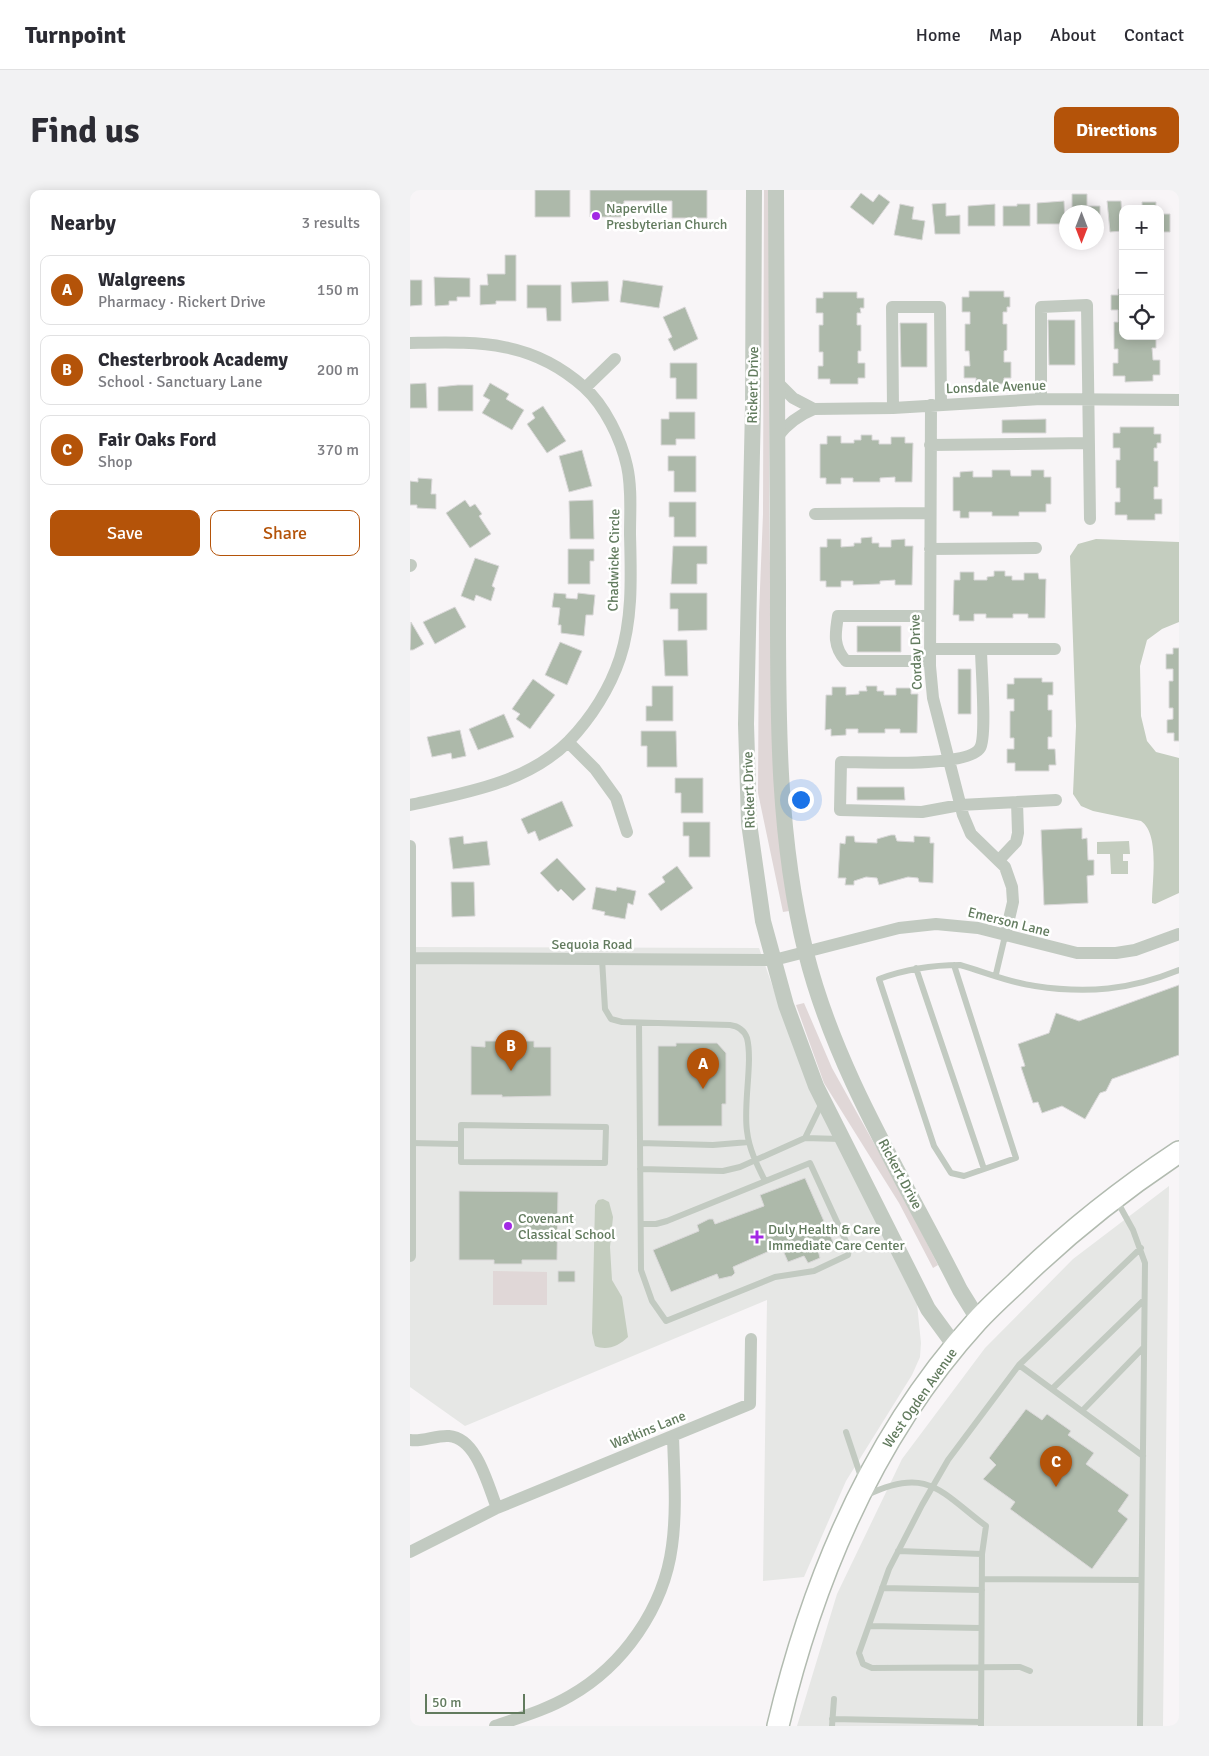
<!DOCTYPE html>
<html lang="en">
<head>
<meta charset="utf-8">
<style>
  :root { --surface:#fff; --page:#f2f2f3; --text:#2b2b33; --muted:#7c7c81; --line:#e1e1e2; --accent:#b45309 }
  body { margin:0; font-family:Signika,sans-serif; background:var(--page); color:var(--text) }
  .controls { position:absolute; right:15px; top:15px; display:grid; overflow:hidden; border-radius:10px; box-shadow:0 2px 12px #0003 }
  .controls button { width:45px; height:45px; display:grid; place-items:center; padding:0; border:0; border-bottom:1px solid var(--line); background:var(--surface); color:var(--text); font:25px sans-serif }
  .compass { position:absolute; left:649px; top:15px; width:45px; height:45px; border-radius:50%; background:var(--surface); box-shadow:0 2px 12px #0003; rotate:180deg }
  .scale { position:absolute; left:15px; bottom:12px; width:100px; box-sizing:border-box; padding-left:5px; border:2px solid #627b5e; border-top:0; font-size:14px; line-height:18px; white-space:nowrap; color:#627b5e; -webkit-text-stroke:4px #fff; paint-order:stroke }
  .you { position:absolute; left:390px; top:609px; width:18px; height:18px; margin:-12px; border:4px solid #fff; border-radius:50%; background:#1a73e8; box-shadow:0 0 0 8px #1a73e833 }
  .badge { display:grid; place-items:center; width:32px; height:32px; border-radius:50%; background:var(--accent); color:#fff; font-size:16px; font-weight:700 }
  .pin { position:absolute; translate:-50% -41px; filter:drop-shadow(0 1px 2px #0008) }
  .pin::after { content:''; position:absolute; top:26px; width:18px; height:15px; background:inherit; clip-path:polygon(0 0,100% 0,50% 100%) }
  .list { margin:0; padding:0; list-style:none }
  h2 { display:flex; justify-content:space-between; align-items:center; height:65px; margin:0; padding:0 20px; font-size:21px }
  h2 small { font-size:16px; font-weight:400; color:var(--muted) }
  .list li { display:grid; grid-template-columns:32px 1fr auto; gap:15px; align-items:center; box-sizing:border-box; height:70px; margin:0 10px 10px; padding:0 10px; border:1px solid var(--line); border-radius:10px }
  .list b { display:block; font-size:19px; white-space:nowrap }
  .list p { margin:0; font-size:16px; white-space:nowrap; color:var(--muted) }
  .list em { font-size:16px; font-style:normal; color:var(--muted) }
  .actions { display:flex; gap:10px; padding:15px 20px }
  .actions a { flex:1; padding:11px 0; border:1px solid var(--accent); border-radius:10px; text-align:center; font-size:18px; color:var(--accent) }
  .actions .main { background:var(--accent); color:#fff }
  .icon { flex:none; width:28px; height:28px; fill:none; stroke:currentColor; stroke-width:2; stroke-linecap:round; stroke-linejoin:round }
  .map { position:relative; flex:none; width:769px; height:1536px; overflow:hidden; border-radius:10px }
  header { display:flex; align-items:center; gap:30px; box-sizing:border-box; height:70px; padding:0 25px; background:var(--surface); border-bottom:1px solid var(--line) }
  header strong { font-size:24px }
  nav { display:flex; gap:28px; margin-inline-start:auto; font-size:18px }
  .intro { display:flex; align-items:center; justify-content:space-between; box-sizing:border-box; height:120px; padding:0 30px }
  h1 { margin:0; font-size:35px }
  .button { padding:12px 22px; border-radius:10px; background:var(--accent); color:#fff; font-size:18px; font-weight:700 }
  main { display:flex; gap:30px; padding:0 30px }
  aside { flex:1; background:var(--surface); border-radius:10px; box-shadow:0 2px 12px #0003 }
  .map>svg:first-child { display:block }
  .built { fill:#e6e7e5 }
  .green { fill:#e0d7d7 }
  .water { fill:#c4cdbf }
  .building { fill:#adb9aa; stroke:#dad8d9 }
  .lines { fill:none; stroke-linecap:round; stroke-linejoin:round }
  .primary-casing { stroke:#b2bbb0; stroke-width:24 }
  .service { stroke:#c2cac1; stroke-width:6 }
  .minor { stroke:#c2cac1; stroke-width:12 }
  .tertiary { stroke:#c2cac1; stroke-width:16 }
  .primary { stroke:#fff; stroke-width:21 }
  .poi-dot { fill:#a229e4; stroke:#fff; stroke-width:2 }
  .labels { text-anchor:middle; dominant-baseline:central; stroke-width:5; stroke-linejoin:round; paint-order:stroke }
  .poi-label { font-size:14px; fill:#627b5e; stroke:#fff; text-anchor:start }
  .street-label { font-size:14px; fill:#627b5e; stroke:#fff }
</style>
</head>
<body>
<header>
<strong>Turnpoint</strong>
<nav><a>Home</a><a>Map</a><a>About</a><a>Contact</a></nav>
</header>
<div class="intro"><h1>Find us</h1><a class="button">Directions</a></div>
<main>
<aside>
<h2>Nearby<small>3 results</small></h2>
<ul class="list">
<li><span class="badge">A</span><div><b>Walgreens</b><p>Pharmacy · Rickert Drive</p></div><em>150 m</em></li>
<li><span class="badge">B</span><div><b>Chesterbrook Academy</b><p>School · Sanctuary Lane</p></div><em>200 m</em></li>
<li><span class="badge">C</span><div><b>Fair Oaks Ford</b><p>Shop</p></div><em>370 m</em></li>
</ul>
<div class="actions"><a class="main">Save</a><a>Share</a></div>
</aside>
<div class="map">
<svg width="769" height="1536" viewBox="0 0 769 1536">
  <rect width="100%" height="100%" fill="#f8f5f7"/>
  <path class="built" d="M0,757L349,758L383,854L507,1114L511,1153L510,1167L502,1185L436,1291L394,1387L353,1391L357,1110L55,1236L0,1197Z
    M759,996L753,1536H387L427,1404L492,1269L575,1158L663,1069Z"/>
  <path class="green" d="M354,0H360L359,314L363,557L379,721L373,722L348,603L349,423L353,324Z
    M394,813L422,878L495,1009L528,1075L523,1078L489,1013L414,893L386,815Z
    M83,1081L137,1082V1115H83Z"/>
  <path class="water" d="M686,349L769,352V432L752,439L737,450L730,476L731,526L737,551L746,562L769,568V703L745,714L742,713C742,691 750,644 731,631L683,621L671,616L663,604L666,536L660,366L668,354Z
    M719,651L720,664H713V671H718V684H701L700,664H687V652Z
    M193,1009L199,1012L203,1027L200,1057L202,1090L212,1107L218,1147C209,1156 197,1161 185,1156L182,1143L185,1015L188,1010Z"/>
  <path class="building" d="M125,0H160V27H125Z
    M180,0H297V28H262V11H214V27H180Z
    M451,3L463,12L469,4L480,12L463,35L440,17Z
    M662,4H677V16H690V34H686V22H665V18H662Z
    M654,11L655,34H627V13Z
    M697,11H711L713,41L700,42Z
    M732,12H746V19H732Z
    M536,13V26L550,25V44H525L522,14Z
    M490,14L504,17L502,29L515,31L512,50L484,45Z
    M585,14V36H558V16Z
    M607,14H620V36H593V16H607Z
    M750,24H760V42H750Z
    M95,65H106V111H86V114L70,115V95H78L77,84H95Z
    M24,87L60,88V107H47V111H39V115L25,116Z
    M0,90H12V115L0,116Z
    M213,90L253,96L249,118L210,112Z
    M198,91L199,111L162,113L161,92Z
    M117,95H151V131H137L136,118H117Z
    M708,99H713V146H746V158H742L743,170H750V185H743V191L715,192V186H703V173H708V159H704V132H708V120H701V105H708Z
    M559,101H594V107H600V117H597V122H593V134H597V160L594,161V172H601V188H594V194H566V188H554V176H560L559,161H555V134H560V122H552V107H559Z
    M413,102H447V108H454V118H450L451,123H447V135H451V161H448V173H455V188H448V194H420V189H408V176H413V162H409V135H413V123H406V108H413Z
    M275,117L288,149L264,161L258,149L262,147L253,127Z
    M638,130H665V175H639Z
    M490,133H517V177H491Z
    M260,173H287V209H266V188H260Z
    M16,193L17,218H0V194Z
    M80,193L99,204L96,209L114,220L102,240L72,223L80,210L73,206Z
    M48,195H63V221H28V197Z
    M133,216L156,251L137,263L117,234L125,228L122,223Z
    M259,222H285V249H266V255H251V229H259Z
    M636,229V243H592V230Z
    M710,237H744V244H751V253H747V258H744V271H748V297H744V309H752V324H745V330H717V325H705V312H710V298H706V270H710V258H703V243H710Z
    M451,245H462V250H469V254H481V247H495V253H503L502,292H485V287L470,288V292H443V288H431V294H416V288H410V254H417V246H431V253H444V250H451Z
    M172,260L182,296L159,302L149,266Z
    M258,266H286V302H264V281H258Z
    M582,280H600L601,286H621V280H634V287H641V314H636V322H609V326H582V322H559V328H550V321H543V287H550V282L563,281V287H582Z
    M8,288L22,289L21,304H26V319L7,318V315H0V291L8,292Z
    M55,310L60,317L65,314L72,324L69,326L81,344L60,358L36,323Z
    M183,310L184,349H160L159,311Z
    M259,312H286V347H264V327H259Z
    M462,347V353H469V357H481V350L495,349V356H503L502,395H485V390L470,391V394L443,395V391H431V397H416V391H410V357H417V349H431V357L444,356V353H451V348Z
    M263,356H297V374H287V394H261Z
    M158,359H184V371H180V394H158Z
    M65,368L89,376L82,396L85,398L81,411L66,405L64,411L51,406Z
    M584,381H595V386H602V390H614V383H628L629,389H636L635,428H618V424H603V428H576V424H564V431H549V425H543L544,390H550V382H564V390H577V387L584,386Z
    M144,403L156,404V408L167,409L168,403L185,405L183,425H176L174,446L151,443V435H148L150,418L142,417Z
    M260,403H297V440L268,441V419H260Z
    M45,417L56,437L25,454L13,432Z
    M1,432L14,454L3,460H0Z
    M447,436H491V462H447Z
    M253,450H277L278,486H255Z
    M150,452L172,461L157,495L135,485Z
    M763,458H769V551H764V543H757V530L763,529V518H759V491H763V479H756V464H763Z
    M548,479H561V524H548Z
    M604,488H632V492H643V505H638V520H642V547H638V559H645L646,575H639V581H605V573H597V559H604V548H600V521H604V509H597V494H604Z
    M123,489L145,505L120,539L106,529L110,524L102,519Z
    M242,496H263V531H236V516H242Z
    M456,496H467V501H474V505H486V498H501V504H508L507,543H490V539H475V543H448V539H436V545L421,546V539L415,540L416,505H422V497H436V505L449,504V501H457Z
    M94,524L104,547L68,560L59,539Z
    M50,540L56,566L42,569L41,563L22,567L17,547Z
    M231,541H266L267,577H237V556H231Z
    M265,588H293V623H271V603H265Z
    M447,597H494L495,610H447Z
    M152,611L163,636L129,651L125,641L118,644L111,629Z
    M273,632H300V667H279V646H273Z
    M672,638V649L677,648L678,670H684V685L677,686L678,713L634,715L631,640Z
    M481,645H485L487,651L504,652V646L520,647V653H524L523,693L509,692L508,688L498,687L469,695L467,688L456,687L444,691V695H435L436,688H428L430,653L435,654L436,646H444L445,652L467,653V649Z
    M53,646L54,654L77,651L80,675L43,679L39,648Z
    M147,668L176,699L163,711L151,699L148,702L130,683Z
    M267,676L283,698L251,721L238,704L255,692L252,687Z
    M41,692H64L65,726L42,727Z
    M186,697L206,701L207,697L226,701L223,715L218,713L215,729L194,725L195,722L182,719Z
    M769,795V865L702,889L696,901L690,903L675,929L652,916L632,923L628,912L623,913L611,877L615,876L608,854L639,843L646,823L669,831Z
    M75,851H124V857H141V906L92,907V905H61V856L75,857Z
    M266,853H307L316,863V914H312V936H248V856H266Z
    M395,988L424,1054L408,1060L410,1068L398,1073L394,1066L378,1072L371,1056L323,1077L325,1083L322,1086L309,1089L307,1084L261,1102L243,1060L289,1041L287,1035L299,1029H303L305,1034L354,1016L350,1005Z
    M49,1001L148,1002L147,1070H112V1074H84V1070H49Z
    M148,1081H165V1092H148Z
    M616,1219L632,1230L637,1224L661,1241L658,1245L684,1263L676,1274L719,1305L708,1321L718,1329L682,1379L600,1319L605,1312L573,1289L586,1275L579,1268Z"/>
  <g class="lines">
    <defs>
      <path id="primary" d="M368,1536C403,1388 464,1244 567,1131C579,1118 592,1106 605,1094C656,1044 710,1001 769,962"/>
    </defs>
    <use href="#primary" class="primary-casing"/>
    <path class="service" d="M192,769L195,819L201,829L212,832L320,835C328,836 334,840 337,848C343,872 333,914 337,941C339,959 347,975 355,991
      M544,775L606,968L554,986L541,983L524,956L469,789C496,779 521,775 550,775C575,782 600,793 625,796C677,804 720,800 769,780
      M506,778L574,979
      M586,784L595,746
      M229,833L230,953
      M51,935L196,937L195,973L51,972Z
      M395,948L412,913
      M0,953L50,954
      M230,979L313,981L330,977L395,948L430,949
      M707,1011L723,1040L735,1073L730,1536
      M231,1034H246L257,1031L400,973L439,1058L438,1065L404,1081L365,1087L256,1131L242,1111L231,1080L230,953L303,955L339,952
      M609,1175L733,1266
      M642,1199L734,1110
      M672,1221L734,1157
      M436,1242L452,1290
      M457,1305C517,1276 530,1301 576,1336L572,1364L571,1536
      M488,1361L572,1364
      M572,1389L731,1390
      M472,1398L572,1400
      M459,1436L571,1438
      M620,1481L610,1477L462,1478L453,1474L449,1463L479,1379L512,1315L538,1270L609,1175L731,1058
      M422,1529L571,1532
      M422,1536L424,1509"/>
    <path class="minor" d="M0,153C67,152 120,149 174,197C195,216 211,249 217,276C222,298 220,321 220,344C221,385 223,428 210,468C200,498 181,528 159,551C117,593 55,603 0,615
      M367,192L383,208L404,219
      M175,198L205,169
      M631,209V117L677,115L680,329
      M521,215L520,476L523,508L553,625L561,644L595,677L602,697L603,712L595,746
      M483,218L482,117H530L531,214
      M367,247C377,234 389,225 404,219L483,218L631,209L769,210
      M520,255L679,253
      M405,324L520,323
      M520,359L626,358
      M0,376L1,375
      M520,459H645
      M571,459C571,476 577,547 570,558C558,578 455,572 431,572L430,620L512,622L550,615L646,610
      M520,471H436C423,457 425,444 428,426H520
      M158,552L185,579L206,608L217,642
      M0,656V1066
      M589,670L606,652L608,643L607,612
      M0,768L364,770L489,738L526,734L568,738L667,763H706L725,760L769,744
      M0,1250C13,1252 26,1245 39,1246C67,1248 78,1296 87,1318
      M0,1362L87,1318L340,1214L341,1149
      M85,1536C111,1527 136,1520 160,1506C213,1476 254,1418 262,1356C267,1320 264,1282 263,1246"/>
    <path class="tertiary" d="M344,0L343,217L336,534L339,633L353,731L376,815L406,896L518,1119L545,1156
      M366,0C367,131 367,263 368,394C368,517 366,643 396,763C426,883 495,990 550,1100L568,1129"/>
    <use href="#primary" class="primary"/>
  </g>
  <g class="poi-dot">
    <circle cx="186" cy="26" r="5"/>
    <circle cx="98" cy="1036" r="5"/>
    <path d="M344.5 1039.5h5v5h5v5h-5v5h-5v-5h-5v-5h5z"/>
  </g>
  <g class="labels">
    <g class="poi-label">
      <text x="196" y="18">Naperville<tspan x="196" dy="16">Presbyterian Church</tspan></text>
      <text x="108" y="1028">Covenant<tspan x="108" dy="16">Classical School</tspan></text>
      <text x="358" y="1039">Duly Health &amp; Care<tspan x="358" dy="16">Immediate Care Center</tspan></text>
    </g>
    <g class="street-label">
      <text transform="translate(343 195) rotate(-89)">Rickert Drive</text>
      <text transform="translate(586 197) rotate(-2)">Lonsdale Avenue</text>
      <text transform="translate(204 370) rotate(-89)">Chadwicke Circle</text>
      <text transform="translate(506 462) rotate(-92)">Corday Drive</text>
      <text transform="translate(339 600) rotate(-92)">Rickert Drive</text>
      <text transform="translate(599 732) rotate(14)">Emerson Lane</text>
      <text x="182" y="754">Sequoia Road</text>
      <text transform="translate(490 984) rotate(62)">Rickert Drive</text>
      <text transform="translate(510 1208) rotate(-55)">West Ogden Avenue</text>
      <text transform="translate(238 1240) rotate(-22)">Watkins Lane</text>
    </g>
  </g>
</svg>
<div class="controls">
<button>+</button>
<button>−</button>
<button><svg class="icon" aria-label="locate" viewBox="0 0 24 24"><circle cx="12" cy="12" r="6"/><path d="M12 2v4M12 18v4M2 12h4M18 12h4"/></svg></button>
</div>
<svg class="compass" viewBox="-18 -18 36 36"><path d="M0-13l5 13h-10z" fill="#e53935"/><path d="M0 13l5-13h-10z" fill="#7c7c81"/></svg>
<div class="scale">50 m</div>
<div class="you"></div>
<div class="pin badge" style="left:293px;top:899px">A</div>
<div class="pin badge" style="left:101px;top:881px">B</div>
<div class="pin badge" style="left:646px;top:1297px">C</div>
</div>
</main>
</body>
</html>
